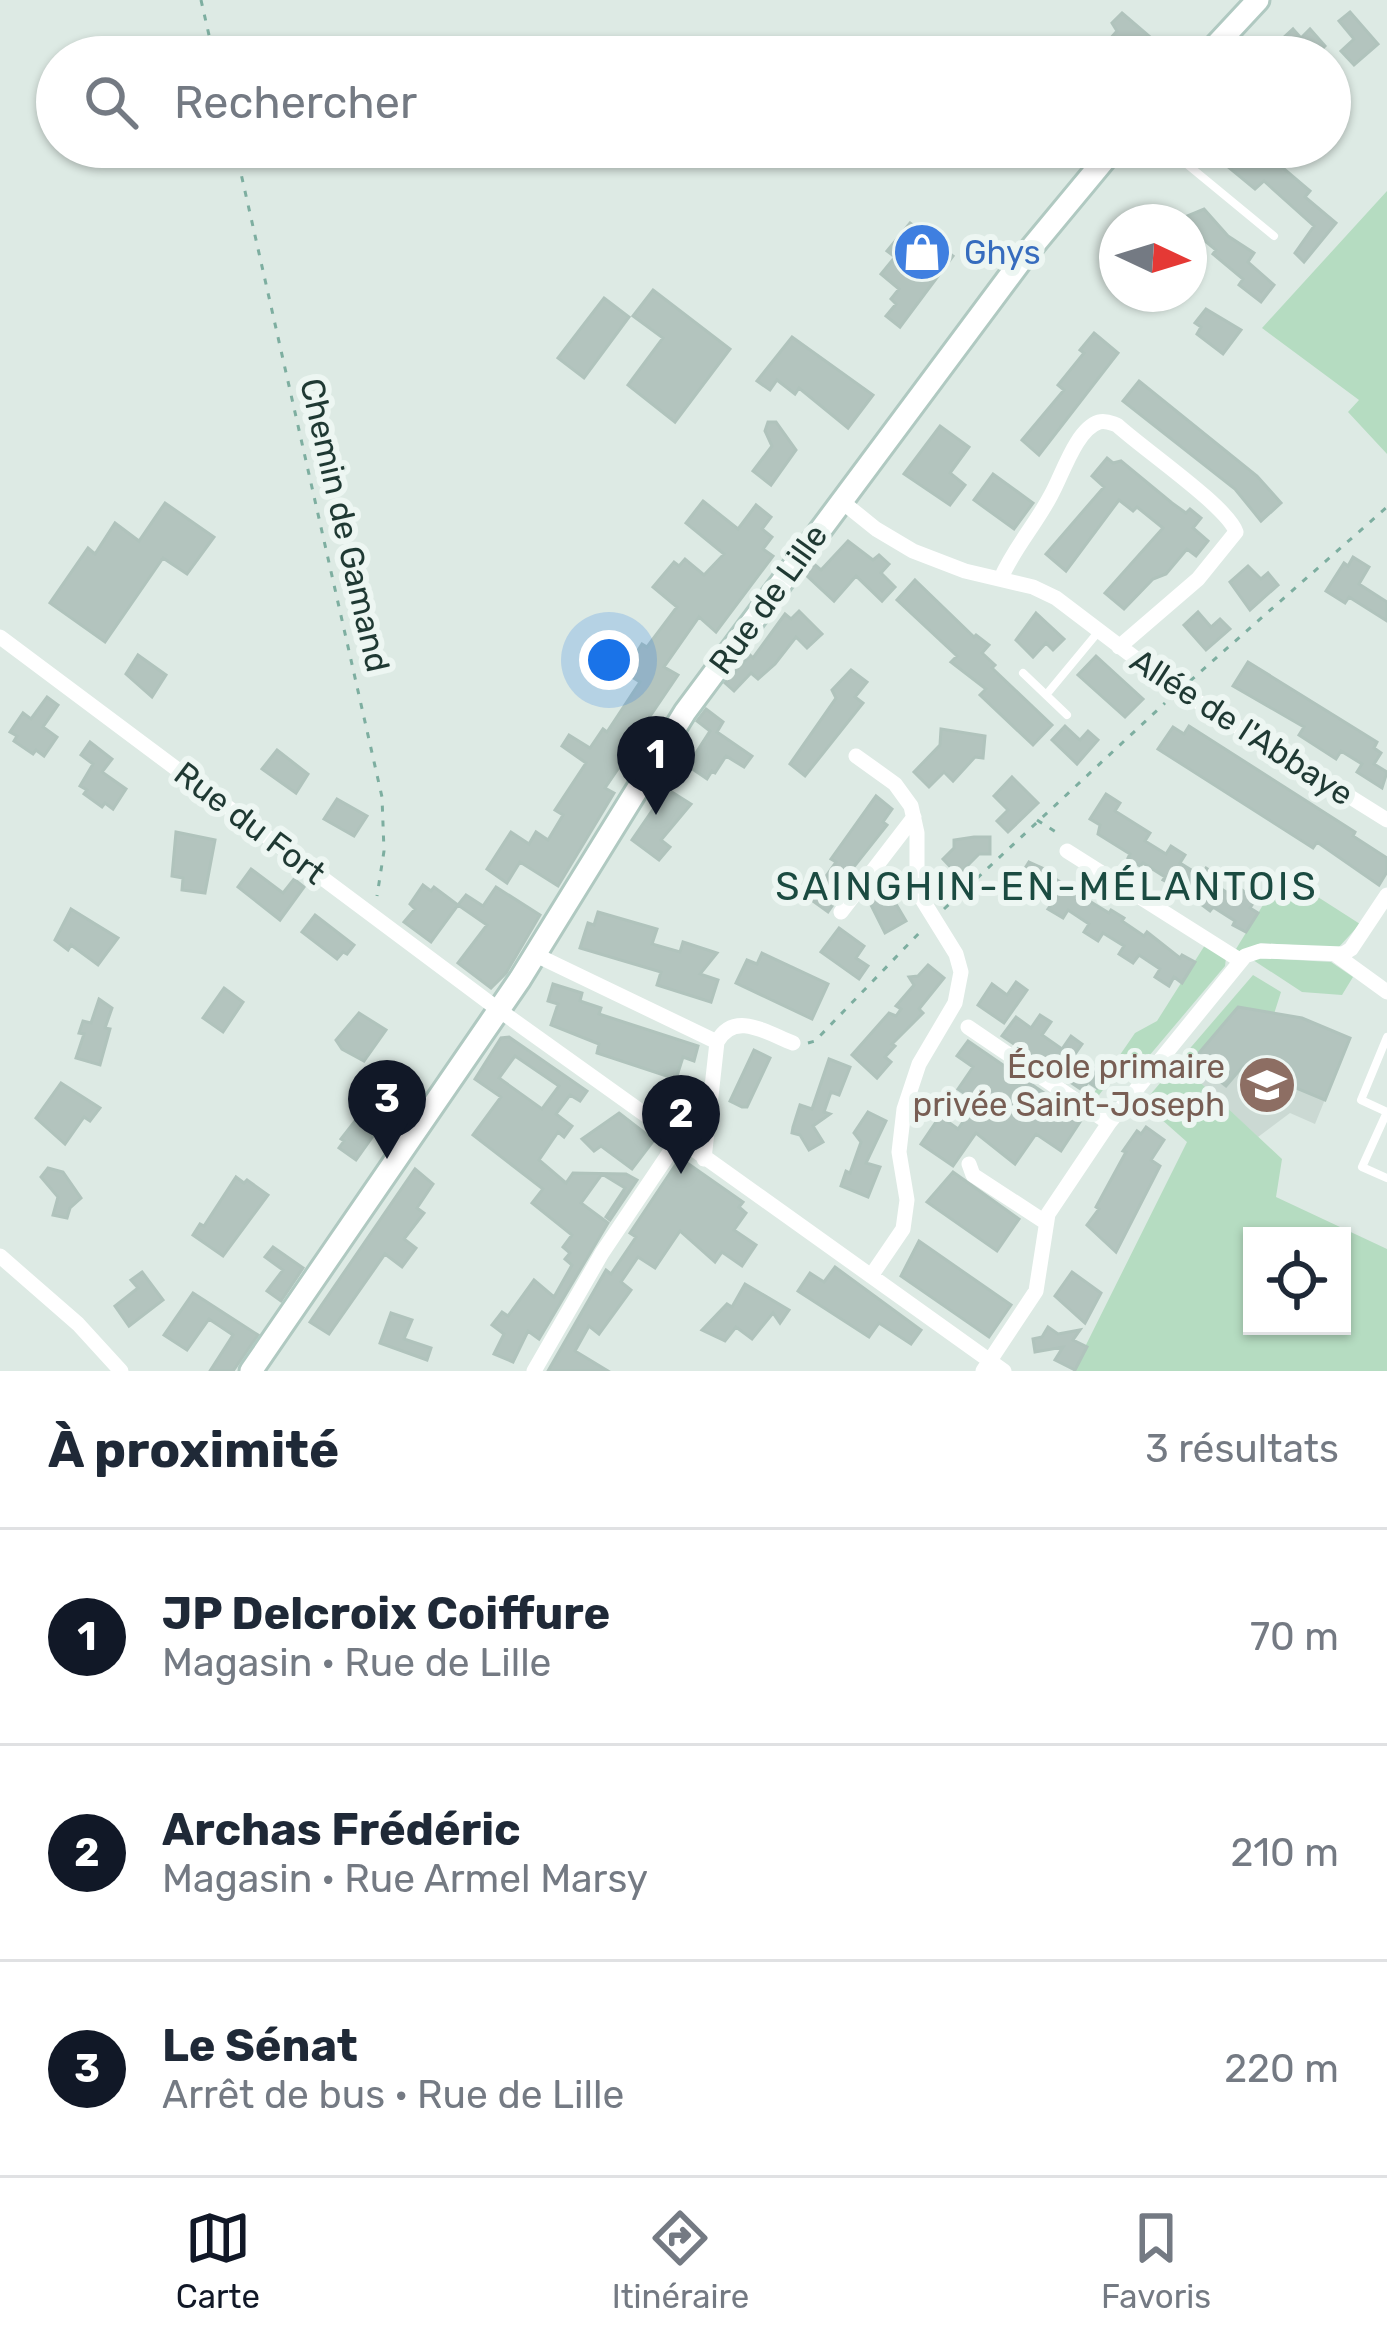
<!DOCTYPE html>
<html lang="fr">
<head>
<meta charset="utf-8">
<style>
  :root { --surface:#fff; --page:#f2f2f3; --text:#1f2937; --muted:#747a83; --line:#e0e1e3; --accent:#111827 }
  body { margin:0; font-family:Rubik,sans-serif; background:var(--page); color:var(--text) }
  .controls { position:absolute; right:36px; bottom:36px; display:grid; overflow:hidden; border-radius:0px; box-shadow:0 3px 9px #0004 }
  .controls button { width:108px; height:108px; display:grid; place-items:center; padding:0; border:0; border-bottom:3px solid var(--line); background:var(--surface); color:var(--text); font:60px sans-serif }
  .compass { position:absolute; left:1099px; top:204px; width:108px; height:108px; border-radius:50%; background:var(--surface); box-shadow:0 3px 9px #0004; rotate:94deg }
  .you { position:absolute; left:609px; top:660px; width:42px; height:42px; margin:-30px; border:9px solid #fff; border-radius:50%; background:#1a73e8; box-shadow:0 0 0 18px #1a73e833 }
  .badge { display:grid; place-items:center; width:78px; height:78px; border-radius:50%; background:var(--accent); color:#fff; font-size:39px; font-weight:700 }
  .pin { position:absolute; translate:-50% -99px; filter:drop-shadow(0 3px 6px #0008) }
  .pin::after { content:''; position:absolute; top:63px; width:42px; height:36px; background:inherit; clip-path:polygon(0 0,100% 0,50% 100%) }
  .list { margin:0; padding:0; list-style:none }
  h2 { display:flex; justify-content:space-between; align-items:center; height:156px; margin:0; padding:0 48px; font-size:51px }
  h2 small { font-size:39px; font-weight:400; color:var(--muted) }
  .list li { display:grid; grid-template-columns:78px 1fr auto; gap:36px; align-items:center; box-sizing:border-box; height:216px; padding:0 48px; border-top:3px solid var(--line) }
  .list b { display:block; font-size:45px; white-space:nowrap }
  .list p { margin:0; font-size:39px; white-space:nowrap; color:var(--muted) }
  .list em { font-size:39px; font-style:normal; color:var(--muted) }
  .icon { flex:none; width:66px; height:66px; fill:none; stroke:currentColor; stroke-width:2; stroke-linecap:round; stroke-linejoin:round }
  .map { position:relative; flex:none; width:1387px; height:1371px; overflow:hidden }
  .search { position:absolute; background:var(--surface); box-shadow:0 3px 9px #0004; left:36px; right:36px; top:36px; height:132px; display:flex; align-items:center; gap:30px; box-sizing:border-box; padding:0 42px; border-radius:66px; color:var(--muted); font-size:45px }
  .sheet { height:804px; background:var(--surface) }
  nav { display:flex; justify-content:space-around; align-items:center; box-sizing:border-box; height:168px; border-top:3px solid var(--line); background:var(--surface); font-size:33px; color:var(--muted) }
  nav a { display:grid; justify-items:center; gap:6px }
  nav .on { color:var(--accent) }
  .map>svg:first-child { display:block }
  .built { fill:#cbd9d3 }
  .green { fill:#b5dcc1; fill-rule:evenodd }
  .building { fill:#b3c4be; stroke:#b0c3bc; stroke-width:3; fill-rule:evenodd }
  .lines { fill:none; stroke-linecap:round; stroke-linejoin:round }
  .secondary-casing { stroke:#b0c9c1; stroke-width:27 }
  .path { stroke:#7daea0; stroke-width:3; stroke-dasharray:6 9; stroke-linecap:butt }
  .lane { stroke:#fff; stroke-width:8 }
  .street { stroke:#fff; stroke-width:15 }
  .secondary { stroke:#fff; stroke-width:21 }
  .labels { text-anchor:middle; dominant-baseline:central; stroke-width:12; stroke-linejoin:round; paint-order:stroke }
  .shop-label { font-size:33px; fill:#366cbe; stroke:#edf6f2; text-anchor:start }
  .street-label { font-size:33px; fill:#1f3933; stroke:#edf6f2 }
  .education-label { font-size:33px; fill:#785e54; stroke:#edf6f2; text-anchor:end }
  .quarter-label { font-size:39px; letter-spacing:3px; fill:#1b4b41; stroke:#edf6f2 }
</style>
</head>
<body>
<div class="map">
<svg width="1387" height="1371" viewBox="0 0 1387 1371">
  <rect width="100%" height="100%" fill="#ddeae4"/>
  <path class="built" d="M1238,1007L1302,1018L1350,1038L1315,1124L1290,1113L1258,1137L1186,1069Z"/>
  <path class="green" d="M1387,191V454L1348,412L1359,400L1262,328Z
    M1282,874L1360,924L1338,948L1261,943L1241,952L1236,949Z
    M1205,945L1226,958L1225,966L1127,1082L1115,1074L1093,1103L1089,1100L1135,1033L1157,1021Z
    M1259,958L1331,962L1353,977L1342,995L1302,992L1253,960Z
    M1253,975L1281,992L1274,1014L1238,1008L1186,1069L1282,1159L1276,1197L1387,1249V1371H1073L1187,1142L1143,1103ZM1252,1236H1342V1326H1252Z"/>
  <path class="building" d="M1350,12L1378,44L1354,65L1341,51L1354,39L1339,21Z
    M1122,13L1150,37L1132,57H1106L1099,51L1117,31L1112,23Z
    M1293,29L1301,38L1310,29L1325,46L1314,57H1281L1291,48L1282,39Z
    M1204,147H1271L1283,157L1277,163L1310,191L1305,197L1336,223L1304,262L1295,253L1314,226L1264,181L1255,189Z
    M1204,209L1228,236L1254,253L1248,262L1274,285L1261,302L1239,285L1243,279L1213,254L1216,250L1192,230L1187,216Z
    M910,223L953,256L900,327L886,316L896,304L891,299L899,289L881,274L895,257L887,251Z
    M653,290L730,349L675,422L628,385L663,338L633,316Z
    M604,298L629,317L584,378L558,358Z
    M1206,309L1241,330L1223,354L1197,334L1201,327L1195,323Z
    M1094,333L1118,353L1039,455L1022,440L1064,390L1058,385L1084,353L1080,350Z
    M792,337L873,395L848,428L799,388L795,394L777,380L770,390L757,381Z
    M1139,381L1257,476L1281,503L1261,521L1235,489L1123,401Z
    M768,422H776L796,450L771,485L753,471L772,446L765,431Z
    M940,426L969,447L950,473L965,485L950,505L904,474Z
    M1107,458L1113,463L1121,461L1172,503L1186,513L1190,509L1201,518L1193,528L1208,541L1196,556L1187,549L1166,574L1153,579L1124,609L1105,593L1163,528L1137,507L1133,511L1119,500L1066,571L1046,554L1104,487L1092,476Z
    M993,474L1033,503L1014,529L974,500Z
    M703,501L738,529L756,505L771,517L762,529L772,537L763,549L773,556L716,632L699,617L664,667L678,675L642,728L637,724L617,755L624,760L605,788L614,793L558,886L520,862L507,883L487,869L511,832L529,844L536,832L548,840L563,815L555,810L586,763L562,746L569,735L590,748L603,729L607,732L640,682L624,672L642,644L647,647L677,607L653,587L674,562L679,566L685,559L704,575L724,554L686,523Z
    M165,503L214,537L187,574L163,558L105,642L50,603L88,548L95,554L115,523L139,541Z
    M848,541L873,560L879,555L889,564L881,573L895,587L882,601L856,576L834,601L806,575L814,564L821,570Z
    M1353,557L1369,567L1359,584L1387,602V621L1349,597L1345,603L1326,591L1344,563L1348,566Z
    M1248,566L1261,579L1268,573L1278,585L1250,610L1230,582Z
    M915,580L974,637L976,635L989,645L982,653L995,665L992,668L1052,725L1033,745L980,695L986,689L951,662L957,656L897,600Z
    M799,611L822,634L807,648L796,637L775,664L758,679L751,673L734,691L725,683L750,655L753,658L785,614L791,619Z
    M1198,612L1211,627L1220,619L1230,629L1206,650L1184,625Z
    M1036,613L1064,639L1053,650L1046,643L1033,657L1016,640Z
    M138,655L166,675L152,697L126,674Z
    M1096,656L1143,699L1125,717L1078,675Z
    M1248,662L1377,742L1374,748L1381,753L1374,764L1387,772L1382,788L1357,772L1362,764L1341,751L1336,759L1299,735L1304,727L1233,686Z
    M851,670L867,682L855,697L863,703L805,776L790,764L836,698L832,690Z
    M47,697L58,705L43,727L57,737L44,756L36,750L33,754L14,741L17,736L10,732L23,713L31,719Z
    M706,709L723,722L717,732L752,756L744,767L726,756L715,773L712,771L707,779L691,768L695,761L692,759L710,731L697,721Z
    M1065,726L1080,740L1088,731L1098,740L1077,764L1052,740Z
    M1189,726L1355,832L1353,836L1387,858V872L1379,885L1317,842L1313,848L1158,749L1173,727L1184,734Z
    M941,729L985,736L983,758L975,757L953,781L944,772L929,787L914,772L940,745Z
    M90,742L112,759L102,772L126,789L113,809L105,803L102,807L84,794L87,790L80,786L93,764L81,755Z
    M277,750L308,774L296,793L262,769Z
    M1012,777L1038,803L1008,832L997,821L1008,810L994,796Z
    M667,789L691,804L661,840L670,847L659,860L632,840Z
    M1106,794L1120,803L1115,811L1150,833L1145,841L1166,854L1171,846L1185,855L1180,863L1201,876L1206,868L1220,877L1215,885L1236,898L1242,890L1256,899L1250,908L1258,913L1246,932L1233,925L1235,921L1213,907L1210,911L1198,902L1200,899L1163,880L1165,877L1143,863L1140,866L1128,858L1130,854L1098,834L1100,825L1090,819Z
    M876,796L892,809L883,822L887,825L841,883L846,886L828,912L810,899L836,862L831,859Z
    M337,799L367,816L354,836L324,819Z
    M176,832L215,840L205,893L182,890L183,878L172,876Z
    M974,837H990V854H979L958,875L943,859L954,848V840Z
    M1029,862L1053,873L1051,876L1074,891L1076,887L1089,895L1086,899L1109,913L1111,910L1124,918L1122,921L1144,936L1147,932L1180,958L1182,955L1195,962L1182,983L1174,977L1169,986L1155,977L1160,969L1139,955L1133,963L1119,954L1124,946L1103,933L1098,941L1084,932L1089,924L1068,910L1063,918L1048,909L1054,901L1032,888L1027,896L1013,887Z
    M251,869L283,893L294,879L304,887L280,920L238,887Z
    M897,882L903,893L893,899L906,921L885,933L868,899Z
    M423,885L431,891L434,887L458,905L431,942L404,922L415,909L410,904Z
    M496,887L540,915L506,973L491,988L458,963L487,925L458,905L466,895L483,906Z
    M71,909L118,938L98,965L71,945L68,950L55,940Z
    M598,912L657,929L652,944L680,952L683,942L717,953L700,974L718,980L711,1002L657,985L661,972L580,948L588,923L594,925Z
    M315,915L354,945L347,954L343,952L337,959L302,932Z
    M839,928L864,946L856,958L868,966L859,979L821,952Z
    M762,953L828,984L812,1019L736,983L747,960L757,964Z
    M928,965L944,978L919,1009L923,1013L892,1044L895,1046L885,1057L891,1062L877,1078L852,1055L889,1013L896,1016L901,1009L896,1006L914,985L909,977L918,976Z
    M1016,982L1027,990L1004,1023L978,1005L992,984L1007,995Z
    M553,984L582,993L580,1001L601,1008L599,1014L698,1046L694,1061L683,1057L676,1079L597,1053L599,1044L551,1025L558,1004L548,1001Z
    M224,988L243,1002L223,1032L203,1018Z
    M99,999L112,1008L105,1028L110,1029L100,1065L76,1058L84,1034L79,1033L83,1021L91,1023Z
    M1238,1007L1302,1018L1350,1038L1325,1100L1243,1066L1226,1086L1193,1060Z
    M359,1013L386,1030L364,1061L342,1049L336,1040Z
    M1040,1015L1051,1022L1042,1035L1062,1049L1071,1036L1082,1044L1073,1057L1093,1071L1102,1058L1113,1066L1097,1088L1088,1082L1082,1090L1002,1036L1016,1017L1031,1028Z
    M509,1037L587,1091L580,1101L570,1095L556,1114L572,1126L564,1137L558,1132L539,1160L566,1183L573,1173L626,1174L637,1180L610,1220L606,1217L625,1188L602,1174L581,1203L608,1223L539,1339L528,1331L513,1362L494,1354L504,1334L492,1325L502,1312L508,1316L534,1280L554,1297L572,1265L565,1259L570,1253L563,1247L572,1235L532,1203L543,1189L473,1135L501,1097L475,1079L501,1038ZM515,1056L559,1086L542,1109L499,1078Z
    M968,1041L1082,1119L1061,1151L1036,1134L1015,1164L976,1133L953,1166L921,1144L940,1116L958,1129L977,1102L958,1089L973,1067L957,1056Z
    M754,1050L770,1058L747,1107H742L730,1101Z
    M829,1059L850,1067L839,1095L831,1092L824,1112L830,1114L813,1126L823,1142L809,1150L800,1135L792,1133L793,1127L800,1105L812,1109Z
    M61,1083L100,1108L90,1121L84,1117L65,1144L36,1118Z
    M384,1084L409,1101L400,1113L393,1108L356,1160L339,1148L344,1141L341,1139Z
    M868,1112L886,1121L866,1163L880,1167L868,1197L841,1186L846,1171L850,1173L861,1142L854,1133Z
    M619,1113L654,1140L632,1169L601,1146L594,1151L582,1139Z
    M1146,1127L1164,1140L1151,1160L1160,1166L1116,1252L1087,1225L1099,1209L1096,1207L1126,1152L1123,1151L1137,1131L1141,1134Z
    M680,1158L743,1202L739,1207L746,1213L734,1230L756,1245L742,1266L722,1252L715,1262L680,1231L655,1268L638,1257L621,1282L631,1290L599,1334L589,1326L575,1351L608,1371H548L606,1270L611,1274L636,1237L630,1233Z
    M48,1168L63,1172L81,1198L70,1208L67,1218L53,1215L58,1197L41,1177Z
    M415,1169L433,1184L417,1208L424,1213L404,1239L416,1248L402,1267L385,1254L329,1334L310,1322Z
    M953,1172L1019,1219L997,1251L927,1202Z
    M236,1177L244,1183L247,1180L268,1195L223,1256L193,1235L200,1224L204,1226Z
    M919,1241L1011,1305L989,1337L901,1276Z
    M273,1247L303,1268L281,1301L267,1291L283,1270L265,1257Z
    M835,1267L921,1330L911,1344L879,1323L869,1337L798,1291L810,1273L824,1282Z
    M142,1272L163,1300L129,1326L115,1306L138,1288L131,1280Z
    M1072,1272L1101,1293L1085,1323L1055,1296Z
    M745,1284L789,1310L780,1323L773,1313L752,1339L736,1327L725,1341L702,1330L727,1304L732,1307Z
    M193,1293L258,1335L233,1371H210L233,1335L209,1319L187,1350L164,1335Z
    M391,1313L412,1320L404,1339L431,1348L427,1360L380,1343Z
    M1048,1327L1058,1334L1080,1330L1073,1340L1087,1347L1075,1370L1055,1360L1063,1347L1035,1352L1033,1339L1042,1337Z"/>
  <g class="lines">
    <defs>
      <path id="secondary" d="M1205,57L1258,0
        M251,1371L520,979L685,712L1023,258L1115,147"/>
    </defs>
    <use href="#secondary" class="secondary-casing"/>
    <path class="path" d="M201,0L214,57
      M235,147L382,797L384,851L377,896
      M1190,681L1387,507
      M1037,820L1059,834
      M944,909L1165,703
      M808,1043L815,1041L924,928"/>
    <path class="lane" d="M1166,147L1274,236
      M1023,673L1067,715
      M1046,695L1099,631
      M1387,1037L1361,1100L1387,1112
      M1387,1112L1362,1167L1387,1178"/>
    <path class="street" d="M840,500L876,529L913,551L965,571L1033,587L1056,598L1168,683L1387,820
      M1001,578C1014,548 1036,524 1051,495C1062,476 1076,429 1099,422C1106,420 1111,423 1117,425C1143,449 1228,507 1236,532L1198,579L1119,647
      M0,637L499,1010L1004,1371
      M856,756L895,784L911,806L917,833V891L956,954L961,972L955,1003L919,1064L904,1109L899,1152L907,1200L903,1229L871,1276
      M1067,851L1241,961
      M841,912L914,817
      M536,955L717,1042C734,1010 767,1033 793,1043
      M1336,955L1387,992
      M968,1027L1109,1123L1048,1214L1036,1291L983,1371
      M1109,1123L1245,956L1260,951L1343,954L1351,949L1387,895
      M704,1159L717,1042
      M969,1164L973,1175L1045,1222
      M0,1256L78,1324L121,1371
      M534,1371L602,1253L678,1140"/>
    <use href="#secondary" class="secondary"/>
  </g>
  <defs>
    <symbol id="shop-disc" viewBox="-11 -11 22 22"><circle r="9.5" fill="#3f7fe0" stroke="#edf6f2"/><path d="M-5-2.5h2.3a2.7 3.5 0 0 1 5.4 0H5L5.5 6h-11ZM-1.5-2.5h3a1.5 2.3 0 0 0-3 0Z" fill="#fff"/></symbol>
    <symbol id="school-disc" viewBox="-11 -11 22 22"><circle r="9.5" fill="#8d6e63" stroke="#edf6f2"/><path d="M0-5L7-2L0 1L-7-2ZM-4 1L0 2.5L4 1V4Q0 6-4 4Z" fill="#fff"/></symbol>
  </defs>
  <g fill-rule="evenodd">
    <use href="#shop-disc" x="889" y="219" width="66" height="66"/>
    <use href="#school-disc" x="1234" y="1052" width="66" height="66"/>
  </g>
  <g class="labels">
    <g class="shop-label">
      <text x="964" y="252">Ghys</text>
    </g>
    <g class="street-label">
      <text transform="translate(345 525) rotate(77)">Chemin de Gamand</text>
      <text transform="translate(768 599) rotate(-54)">Rue de Lille</text>
      <text transform="translate(1242 727) rotate(33)">Allée de l'Abbaye</text>
      <text transform="translate(250 823) rotate(37)">Rue du Fort</text>
    </g>
    <g class="education-label">
      <text x="1225" y="1066">École primaire<tspan x="1225" dy="38">privée Saint-Joseph</tspan></text>
    </g>
    <g class="quarter-label">
      <text x="1047" y="887">SAINGHIN-EN-MÉLANTOIS</text>
    </g>
  </g>
</svg>
<div class="controls">
<button><svg class="icon" aria-label="locate" viewBox="0 0 24 24"><circle cx="12" cy="12" r="6"/><path d="M12 2v4M12 18v4M2 12h4M18 12h4"/></svg></button>
</div>
<svg class="compass" viewBox="-18 -18 36 36"><path d="M0-13l5 13h-10z" fill="#e53935"/><path d="M0 13l5-13h-10z" fill="#747a83"/></svg>
<div class="you"></div>
<div class="pin badge" style="left:656px;top:815px">1</div>
<div class="pin badge" style="left:681px;top:1174px">2</div>
<div class="pin badge" style="left:387px;top:1159px">3</div>
<div class="search"><svg class="icon" aria-label="search" viewBox="0 0 24 24"><circle cx="10" cy="10" r="6"/><path d="M15 15l6 6"/></svg>Rechercher</div>
</div>
<section class="sheet">
<h2>À proximité<small>3 résultats</small></h2>
<ul class="list">
<li><span class="badge">1</span><div><b>JP Delcroix Coiffure</b><p>Magasin · Rue de Lille</p></div><em>70 m</em></li>
<li><span class="badge">2</span><div><b>Archas Frédéric</b><p>Magasin · Rue Armel Marsy</p></div><em>210 m</em></li>
<li><span class="badge">3</span><div><b>Le Sénat</b><p>Arrêt de bus · Rue de Lille</p></div><em>220 m</em></li>
</ul>
</section>
<nav>
<a class="on"><svg class="icon" aria-label="map" viewBox="0 0 24 24"><path d="M3 6l6-2 6 2 6-2v14l-6 2-6-2-6 2zM9 4v14M15 6v14"/></svg>Carte</a>
<a><svg class="icon" aria-label="directions" viewBox="0 0 24 24"><path d="M12 3l9 9-9 9-9-9zM9 14v-3h6M13 9l2 2-2 2"/></svg>Itinéraire</a>
<a><svg class="icon" aria-label="saved" viewBox="0 0 24 24"><path d="M7 4h10v16l-5-4-5 4z"/></svg>Favoris</a>
</nav>
</body>
</html>
